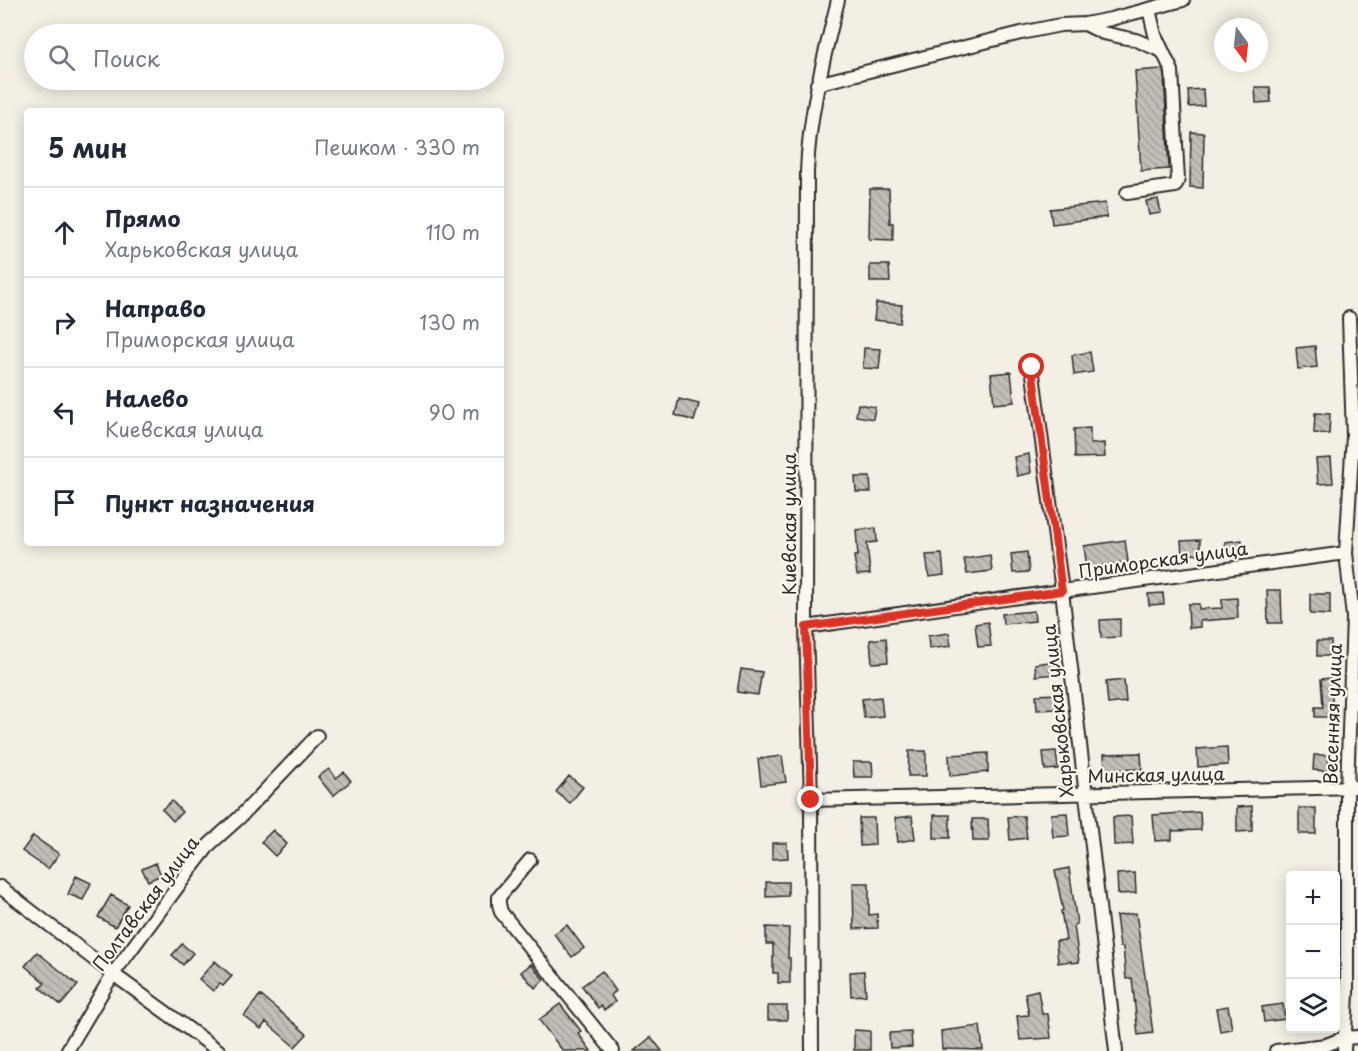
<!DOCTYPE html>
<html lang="ru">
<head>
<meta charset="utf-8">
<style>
  :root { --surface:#fff; --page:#f2f2f3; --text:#1f2937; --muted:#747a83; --line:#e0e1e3 }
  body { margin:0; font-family:"Playpen Sans",sans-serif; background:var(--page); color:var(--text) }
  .controls { position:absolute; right:18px; bottom:18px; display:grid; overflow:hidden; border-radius:6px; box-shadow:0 3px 15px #0003 }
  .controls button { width:54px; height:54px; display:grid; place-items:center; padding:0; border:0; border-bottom:2px solid var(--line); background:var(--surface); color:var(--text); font:30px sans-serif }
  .compass { position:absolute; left:1214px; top:18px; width:54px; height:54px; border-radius:50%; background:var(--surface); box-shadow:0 3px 15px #0003; rotate:165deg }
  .stop { position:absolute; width:18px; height:18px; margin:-14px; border:4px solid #d93025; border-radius:50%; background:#fff }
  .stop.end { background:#d93025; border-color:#fff; box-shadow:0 2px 6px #0008 }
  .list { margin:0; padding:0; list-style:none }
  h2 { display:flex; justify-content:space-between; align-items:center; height:78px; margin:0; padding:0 24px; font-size:26px }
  h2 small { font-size:20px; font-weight:400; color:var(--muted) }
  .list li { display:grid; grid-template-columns:39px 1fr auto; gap:18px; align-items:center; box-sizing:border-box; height:90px; padding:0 24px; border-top:2px solid var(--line) }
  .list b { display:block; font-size:22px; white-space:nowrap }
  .list p { margin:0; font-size:20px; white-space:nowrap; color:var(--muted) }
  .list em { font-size:20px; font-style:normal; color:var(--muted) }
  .icon { flex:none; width:33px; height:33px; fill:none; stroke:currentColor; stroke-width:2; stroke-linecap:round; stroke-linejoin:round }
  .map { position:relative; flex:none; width:1358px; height:1051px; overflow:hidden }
  .search { position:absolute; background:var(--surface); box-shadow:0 3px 15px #0003; left:24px; top:24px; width:480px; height:66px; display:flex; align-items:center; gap:15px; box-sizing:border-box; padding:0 21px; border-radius:33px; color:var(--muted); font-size:22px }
  .panel { position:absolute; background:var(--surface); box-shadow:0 3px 15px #0003; left:24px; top:108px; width:480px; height:438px; border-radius:6px }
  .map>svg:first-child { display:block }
  .building { fill:url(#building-back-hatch); stroke:#2b2b2b; stroke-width:1.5 }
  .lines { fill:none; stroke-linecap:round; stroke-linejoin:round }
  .minor-casing { stroke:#2b2b2b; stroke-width:16 }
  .minor { stroke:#fbf7ec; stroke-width:12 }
  .route { stroke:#d93025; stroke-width:8 }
  .labels { text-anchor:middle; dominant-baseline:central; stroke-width:4.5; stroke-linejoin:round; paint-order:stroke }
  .street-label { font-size:18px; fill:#2b2b2b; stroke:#fbf7ec }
</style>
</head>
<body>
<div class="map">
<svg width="1358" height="1051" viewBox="0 0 1358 1051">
  <defs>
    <pattern id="building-back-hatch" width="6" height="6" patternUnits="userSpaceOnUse" patternTransform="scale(1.5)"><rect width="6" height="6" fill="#c0beb6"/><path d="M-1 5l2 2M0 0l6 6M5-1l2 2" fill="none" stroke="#a5a39d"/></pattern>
  </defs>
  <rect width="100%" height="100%" fill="#f3efe4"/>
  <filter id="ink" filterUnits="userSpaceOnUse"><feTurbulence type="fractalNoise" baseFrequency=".0167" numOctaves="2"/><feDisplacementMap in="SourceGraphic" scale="12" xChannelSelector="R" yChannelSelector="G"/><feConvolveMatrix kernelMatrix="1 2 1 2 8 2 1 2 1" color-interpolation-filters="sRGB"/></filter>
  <g filter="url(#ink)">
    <path class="building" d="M1162,69L1164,73L1169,169L1141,171L1135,71Z
      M1255,87H1270L1271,102L1256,103Z
      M1203,89L1204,106L1189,107L1188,90Z
      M1191,132L1204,133L1203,188L1190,187Z
      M870,189H889L890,223H893V240L869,239Z
      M1158,199L1161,213L1149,215L1146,201Z
      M1105,203L1107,217L1052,224L1050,209Z
      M870,265H889L890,282H870Z
      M876,303L902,305L900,323L874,320Z
      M1315,346L1317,367L1298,369L1296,348Z
      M864,348L881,349L879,369L863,368Z
      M1090,352L1093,372L1074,375L1072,355Z
      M1011,372L1014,402L994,404L991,374Z
      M679,399L699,404L694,421L675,415Z
      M858,404L875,407L873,419L856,416Z
      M1315,413L1330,414L1329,434L1314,433Z
      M1090,428V444L1104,443L1105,457L1075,458L1074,429Z
      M1029,454L1031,473L1017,476L1014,457Z
      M1331,458L1333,483L1318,484L1316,459Z
      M855,477H870L871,492H856Z
      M876,528L877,542L867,543L870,574L857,575L854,556H858L856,530Z
      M1125,540L1128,562L1087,568L1084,546Z
      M1200,540V554L1182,555L1181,541Z
      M1242,540L1244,554L1226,556L1225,542Z
      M1027,552L1029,572L1013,573L1011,554Z
      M942,554L944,575L929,577L926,555Z
      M990,555L992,571L967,574L964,559Z
      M1267,590H1281L1282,623H1268Z
      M1163,593L1164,604L1149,605L1148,594Z
      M1310,594H1330V615L1310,614Z
      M1237,598L1238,618L1200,621V627L1189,628L1188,604H1199V609L1222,608V599Z
      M1034,611L1035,621L1003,624L1002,614Z
      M1120,619V637L1101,638L1100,620Z
      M988,622L991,646L978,647L975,624Z
      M949,633L951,646L929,649L928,636Z
      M886,638L888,662L872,663L870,640Z
      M1317,641H1331V656H1317Z
      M1056,661L1057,674L1036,676L1035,664Z
      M741,669L762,672L758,695L737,692Z
      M1331,678L1333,717H1315V707H1323L1321,679Z
      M1124,680L1126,702L1108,704L1106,682Z
      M1057,694L1058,709L1037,710L1036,695Z
      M881,697L883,716L864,718L862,699Z
      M1227,747L1228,765L1198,767L1197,749Z
      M909,751H926V776H908Z
      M1056,751L1058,769L1045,770L1043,752Z
      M988,753V772L950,776L949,755Z
      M1141,753L1142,769L1105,770L1104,754Z
      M1314,755H1329L1328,771L1313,770Z
      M782,756L786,782L761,785L758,759Z
      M853,762H872L873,777H854Z
      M329,769L336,778L344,772L351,781L333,796L318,777Z
      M569,776L583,787L570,803L556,792Z
      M172,801L182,812L173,821L162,809Z
      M1252,806V831L1237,832V807Z
      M1299,808H1316V834H1299Z
      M1200,812L1201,830L1172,831V840L1155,841L1153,815Z
      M1067,813L1069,836L1053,837L1051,814Z
      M934,815H950V838H934Z
      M912,816L915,839L898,842L895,818Z
      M1024,816L1027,838L1010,840L1008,817Z
      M1131,816L1133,844L1114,845L1113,817Z
      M859,818H874L875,845L860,846Z
      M972,819H988L989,841H973Z
      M273,830L287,844L275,856L261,842Z
      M33,836L59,854L48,869L22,851Z
      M772,843H787L788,858L772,859Z
      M156,863L161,875L148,881L142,869Z
      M1069,868L1077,924L1074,925L1079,962L1071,963V961L1058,963L1056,941L1066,940L1061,911L1063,910L1055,871Z
      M1135,873L1136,893L1118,894L1117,874Z
      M76,876L91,883L83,900L68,894Z
      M766,882H788V896L766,897Z
      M853,883H869V915L877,914L878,928L854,929Z
      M111,895L128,905L115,927L98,917Z
      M1136,913L1153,1033L1138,1035L1132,978L1126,979L1123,947H1120L1116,916Z
      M567,925L584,948L572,957L554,934Z
      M766,927L789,928L788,958H790V983H778V973H773V944H766Z
      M182,944L193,953L183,965L172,955Z
      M37,952L78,985L61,1005L40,988L45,983L25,966Z
      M215,961L232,976L223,986L220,984L213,991L199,979Z
      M531,964L544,980L535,988L521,972Z
      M602,971L616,991L611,995L615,1002L604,1010L601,1006L598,1008L582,986Z
      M864,971L866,995L851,996L850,972Z
      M1038,990L1042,1014H1048L1051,1038L1020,1040L1017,1016L1029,1015L1025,993Z
      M260,995L307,1034L295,1047L266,1022L261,1029L244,1016Z
      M560,1004L581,1031L578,1033L591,1051H563L539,1020Z
      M1283,1004L1285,1019L1264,1022L1262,1007Z
      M768,1006H787V1020H768Z
      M1228,1006L1232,1029L1220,1031L1216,1008Z
      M980,1026L983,1050L942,1049L941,1031Z
      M854,1030L870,1031V1050H854Z
      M911,1032L912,1047L890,1048L889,1033Z
      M651,1037L662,1051H634Z"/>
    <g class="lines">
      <defs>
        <path id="minor" d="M1085,24L1103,33L1136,40L1162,51
          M817,84L1021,33L1060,25L1085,24L1111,19L1183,0
          M1127,193L1175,186L1178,180L1172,71L1155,35L1149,9
          M1032,367L1062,591L1116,1051
          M806,627L1062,591L1346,553
          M811,800L1358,787
          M530,860L499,897V904L501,912L613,1051
          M0,887L113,974L219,1051
          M67,1051L113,974L196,862L210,844L239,818L317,736
          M812,1051L811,800L806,627L807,172C809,113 824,57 838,0
          M1276,1051L1326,1045L1344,1038L1358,1037
          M1344,1051L1347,993V788L1353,617L1346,553L1353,436L1349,318"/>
      </defs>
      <use href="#minor" class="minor-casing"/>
      <use href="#minor" class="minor"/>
    </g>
  </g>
  <g class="lines" filter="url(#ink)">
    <path class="route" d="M811,800L806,627L1062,591L1032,367"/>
  </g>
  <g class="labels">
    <g class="street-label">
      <text transform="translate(788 524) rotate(-90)">Киевская улица</text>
      <text transform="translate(1163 559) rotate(-8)">Приморская улица</text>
      <text transform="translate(1057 711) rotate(-96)">Харьковская улица</text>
      <text transform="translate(1332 714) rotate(-88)">Весенняя улица</text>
      <text transform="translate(1156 774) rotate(-1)">Минская улица</text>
      <text transform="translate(145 903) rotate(-53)">Полтавская улица</text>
    </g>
  </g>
</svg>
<div class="controls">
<button>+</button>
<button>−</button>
<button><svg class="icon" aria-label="layers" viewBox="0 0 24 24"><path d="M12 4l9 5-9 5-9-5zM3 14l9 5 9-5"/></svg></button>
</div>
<svg class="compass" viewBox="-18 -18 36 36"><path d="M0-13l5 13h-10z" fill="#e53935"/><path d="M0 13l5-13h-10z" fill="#747a83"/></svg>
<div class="stop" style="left:1032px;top:367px"></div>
<div class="stop end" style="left:811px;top:800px"></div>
<div class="search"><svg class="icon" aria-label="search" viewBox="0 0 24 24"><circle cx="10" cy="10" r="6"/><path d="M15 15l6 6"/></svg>Поиск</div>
<section class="panel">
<h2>5 мин<small>Пешком · 330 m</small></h2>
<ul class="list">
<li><svg class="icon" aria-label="ahead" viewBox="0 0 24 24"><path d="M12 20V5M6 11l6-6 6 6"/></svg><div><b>Прямо</b><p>Харьковская улица</p></div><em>110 m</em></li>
<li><svg class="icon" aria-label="right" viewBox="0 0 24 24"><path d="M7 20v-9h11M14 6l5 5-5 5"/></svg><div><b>Направо</b><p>Приморская улица</p></div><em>130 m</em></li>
<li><svg class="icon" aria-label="left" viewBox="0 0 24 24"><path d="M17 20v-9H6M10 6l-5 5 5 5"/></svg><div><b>Налево</b><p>Киевская улица</p></div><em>90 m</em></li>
<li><svg class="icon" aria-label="arrive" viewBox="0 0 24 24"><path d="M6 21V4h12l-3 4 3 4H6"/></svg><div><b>Пункт назначения</b></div></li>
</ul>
</section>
</div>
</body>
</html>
